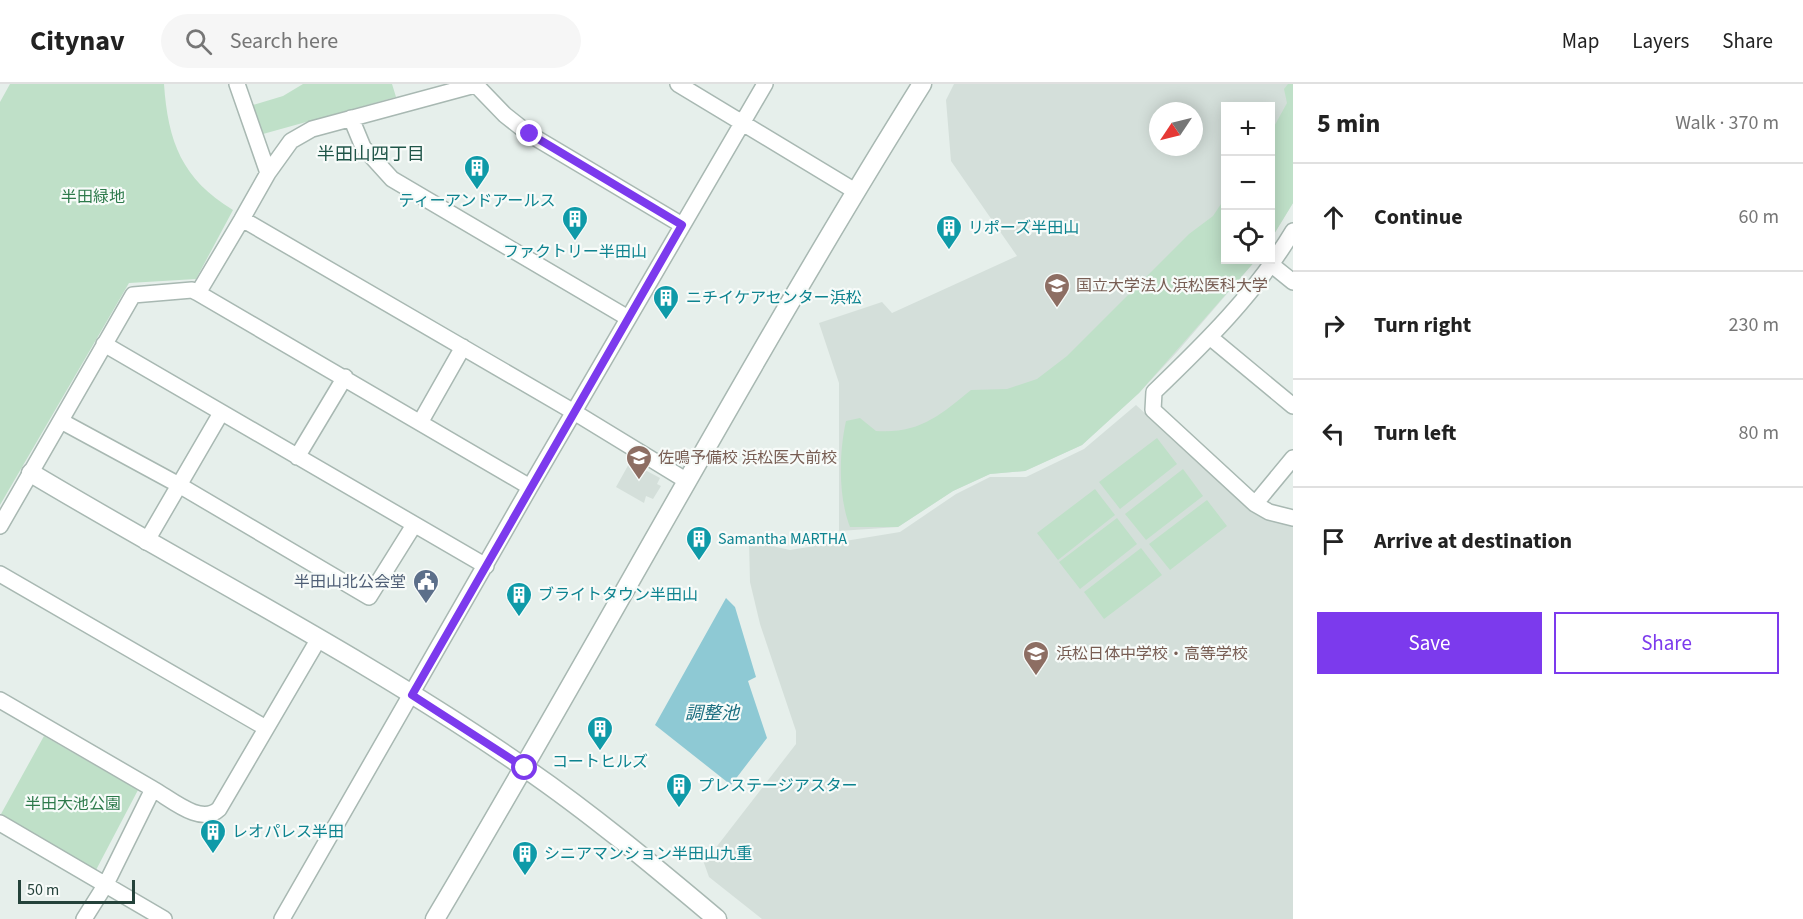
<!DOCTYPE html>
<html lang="en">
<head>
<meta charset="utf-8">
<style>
  :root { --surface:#fff; --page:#f6f6f6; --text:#222; --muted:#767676; --line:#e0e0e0; --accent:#7c3aed }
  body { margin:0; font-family:"Source Sans 3","Noto Sans JP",sans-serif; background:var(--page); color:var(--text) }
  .controls { position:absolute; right:18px; top:18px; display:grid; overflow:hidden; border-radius:0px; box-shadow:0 3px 15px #0003 }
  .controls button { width:54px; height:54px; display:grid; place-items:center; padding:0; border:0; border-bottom:2px solid var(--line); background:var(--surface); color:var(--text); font:30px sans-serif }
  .compass { position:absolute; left:1149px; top:18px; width:54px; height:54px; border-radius:50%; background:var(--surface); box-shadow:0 3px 15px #0003; rotate:235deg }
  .scale { position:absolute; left:18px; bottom:15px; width:117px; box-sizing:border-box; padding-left:6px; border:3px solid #24423a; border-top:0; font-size:16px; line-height:21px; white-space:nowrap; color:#24423a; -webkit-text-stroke:4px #f7fbf9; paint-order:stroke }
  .stop { position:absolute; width:18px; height:18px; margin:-14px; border:4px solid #7c3aed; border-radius:50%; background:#fff }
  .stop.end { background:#7c3aed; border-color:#fff; box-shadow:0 2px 6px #0008 }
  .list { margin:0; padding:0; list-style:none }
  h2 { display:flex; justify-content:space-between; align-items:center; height:78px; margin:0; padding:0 24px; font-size:26px }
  h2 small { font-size:20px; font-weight:400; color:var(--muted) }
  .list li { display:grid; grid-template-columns:39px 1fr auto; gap:18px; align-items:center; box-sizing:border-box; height:108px; padding:0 24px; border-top:2px solid var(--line) }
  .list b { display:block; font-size:22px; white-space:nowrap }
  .list em { font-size:20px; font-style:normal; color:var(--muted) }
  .actions { display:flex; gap:12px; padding:18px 24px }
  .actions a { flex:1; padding:14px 0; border:2px solid var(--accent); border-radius:0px; text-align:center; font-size:21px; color:var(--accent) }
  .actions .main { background:var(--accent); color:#fff }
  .icon { flex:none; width:33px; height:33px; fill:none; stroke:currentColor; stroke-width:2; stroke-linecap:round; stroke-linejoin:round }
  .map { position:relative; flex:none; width:1293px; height:835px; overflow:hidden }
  header { display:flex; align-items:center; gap:36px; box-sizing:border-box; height:84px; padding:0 30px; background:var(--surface); border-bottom:2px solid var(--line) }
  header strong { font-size:28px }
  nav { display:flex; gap:33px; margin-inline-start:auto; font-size:21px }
  .search { width:420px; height:54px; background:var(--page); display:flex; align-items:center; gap:15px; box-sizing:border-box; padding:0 21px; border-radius:33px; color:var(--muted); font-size:22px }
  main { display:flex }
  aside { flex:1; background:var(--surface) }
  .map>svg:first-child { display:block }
  .built { fill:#d4dfda; fill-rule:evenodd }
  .green { fill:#bfe0c8 }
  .water { fill:#8ec9d4 }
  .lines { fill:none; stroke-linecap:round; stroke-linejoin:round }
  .minor-casing { stroke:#a8b8b2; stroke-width:18 }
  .tertiary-casing { stroke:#a8b8b2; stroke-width:21 }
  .minor { stroke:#fff; stroke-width:15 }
  .tertiary { stroke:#fff; stroke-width:18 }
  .route { stroke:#7c3aed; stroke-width:8 }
  .labels { text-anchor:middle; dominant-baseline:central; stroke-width:4.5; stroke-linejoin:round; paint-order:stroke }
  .park-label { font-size:16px; fill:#2d7a4b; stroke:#f7fbf9 }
  .culture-label { font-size:16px; fill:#0d838f; stroke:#f7fbf9; text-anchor:start }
  .education-label { font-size:16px; fill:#785e54; stroke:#f7fbf9; text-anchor:start }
  .service-label { font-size:16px; fill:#4e5e75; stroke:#f7fbf9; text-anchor:end }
  .neighbourhood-label { font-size:18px; fill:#1f5548; stroke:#f7fbf9 }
  .water-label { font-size:18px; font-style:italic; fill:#1c6f80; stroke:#f7fbf9 }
</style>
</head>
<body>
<header>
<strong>Citynav</strong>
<div class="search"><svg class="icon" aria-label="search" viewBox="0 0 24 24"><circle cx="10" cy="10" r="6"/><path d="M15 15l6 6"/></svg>Search here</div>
<nav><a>Map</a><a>Layers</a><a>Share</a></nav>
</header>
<main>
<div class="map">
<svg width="1293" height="835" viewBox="0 0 1293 835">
  <rect width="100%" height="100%" fill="#e6efeb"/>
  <path class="built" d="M954,0H1293V119L1271,155L1270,22H1226V176H1256L1177,268L1139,309L1082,361L1025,387L990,390L953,407L898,443L839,447V299L819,239L882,218L892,229L1017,172L951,77L946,16ZM1158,27H1194V63H1158Z
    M1136,321L1253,428L1293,442V835H762L709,793L704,779L796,660V647L760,540L750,498L749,457L790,466L900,448L956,410L990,393H1026L1084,365Z
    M630,378L660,394L657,400L661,402L653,415L646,412L644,419L616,403Z"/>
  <path class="green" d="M10,0H164C168,58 182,95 233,126L196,195L129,199L0,421V18Z
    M303,0H392L396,13L263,50L253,21L283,12Z
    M1288,0H1293V119L1271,155V48L1287,19L1284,5Z
    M1225,114L1226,176H1256L1139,309L1082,361L1025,387L990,390L953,407L898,443H850C838,412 839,369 846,337L860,334L876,347C920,350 940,331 971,306L1007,305L1037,295L1067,272L1189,150L1213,132Z
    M1157,354L1177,380L1120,425L1099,398Z
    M1183,385L1203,412L1146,456L1125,430Z
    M1095,405L1115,431L1058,476L1037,449Z
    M1207,416L1227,442L1170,486L1149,460Z
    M1117,434L1137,460L1080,505L1059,478Z
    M1141,464L1162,491L1104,535L1084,508Z
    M44,652L138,706L96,786L1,730Z"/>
  <path class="water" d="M726,514L735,523L756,593L748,597L767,654L731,701L655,641Z"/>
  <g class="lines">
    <defs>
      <path id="minor" d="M237,0L268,89
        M475,0L505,31L529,50L682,141
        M678,0L855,107
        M351,34L363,63L392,95L628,234
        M242,135L268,89L291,57L312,45L475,1
        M1293,147C1256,209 1205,259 1154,308L1153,326L1255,420L1269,428L1293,434
        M1272,181L1293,198
        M198,209L530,403
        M1211,254L1293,322
        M104,260L486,482
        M61,337L179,401L369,513L414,441
        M421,337L463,263
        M297,373L345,293
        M1255,420L1293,374
        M0,442L133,211L192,206L198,209L242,135L574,328L687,397
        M146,458L221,329
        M0,490L266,644
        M0,616L153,705L106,800L84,835
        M153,705C171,715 201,742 219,725L318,556
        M0,739L164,835
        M282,835L530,403L765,0"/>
      <path id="tertiary" d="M31,389C195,487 368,575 525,684C592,730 655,783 717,835
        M435,835C600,558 751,273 922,0"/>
    </defs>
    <use href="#minor" class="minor-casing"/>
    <use href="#tertiary" class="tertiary-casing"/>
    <use href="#minor" class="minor"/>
    <use href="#tertiary" class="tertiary"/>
  </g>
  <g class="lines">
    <path class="route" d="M525,684L412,611L682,141L530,50"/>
  </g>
  <defs>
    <symbol id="building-pin" viewBox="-11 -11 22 30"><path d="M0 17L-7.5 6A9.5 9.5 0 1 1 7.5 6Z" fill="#0f9aa8" stroke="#f7fbf9"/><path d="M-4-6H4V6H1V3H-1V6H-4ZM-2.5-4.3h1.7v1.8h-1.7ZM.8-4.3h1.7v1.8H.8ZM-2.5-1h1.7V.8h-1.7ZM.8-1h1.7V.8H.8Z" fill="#fff"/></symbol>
    <symbol id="university-pin" viewBox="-11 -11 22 30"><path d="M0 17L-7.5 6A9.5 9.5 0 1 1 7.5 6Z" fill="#8d6e63" stroke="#f7fbf9"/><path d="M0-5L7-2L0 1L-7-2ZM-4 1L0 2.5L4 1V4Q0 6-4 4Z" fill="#fff"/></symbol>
    <symbol id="school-pin" viewBox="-11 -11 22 30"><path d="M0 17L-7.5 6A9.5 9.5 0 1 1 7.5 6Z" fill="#8d6e63" stroke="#f7fbf9"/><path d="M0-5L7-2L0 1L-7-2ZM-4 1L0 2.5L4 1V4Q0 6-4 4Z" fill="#fff"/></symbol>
    <symbol id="civic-pin" viewBox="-11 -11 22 30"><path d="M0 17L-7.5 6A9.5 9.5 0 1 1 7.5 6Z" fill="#5c6f8a" stroke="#f7fbf9"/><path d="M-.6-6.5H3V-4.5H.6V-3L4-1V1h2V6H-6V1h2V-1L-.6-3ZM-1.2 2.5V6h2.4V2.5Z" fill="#fff"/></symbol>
  </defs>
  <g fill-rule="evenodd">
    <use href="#building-pin" x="462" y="69" width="30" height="40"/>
    <use href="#building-pin" x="560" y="120" width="30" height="40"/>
    <use href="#building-pin" x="934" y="129" width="30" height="40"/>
    <use href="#university-pin" x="1042" y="187" width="30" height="40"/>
    <use href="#building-pin" x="651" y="199" width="30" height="40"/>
    <use href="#school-pin" x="624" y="359" width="30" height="40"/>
    <use href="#building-pin" x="684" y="440" width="30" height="40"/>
    <use href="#civic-pin" x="411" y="483" width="30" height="40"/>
    <use href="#building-pin" x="504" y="496" width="30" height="40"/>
    <use href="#school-pin" x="1021" y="555" width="30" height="40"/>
    <use href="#building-pin" x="585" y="630" width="30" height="40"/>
    <use href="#building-pin" x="664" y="687" width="30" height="40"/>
    <use href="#building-pin" x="198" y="733" width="30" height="40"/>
    <use href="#building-pin" x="510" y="755" width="30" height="40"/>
  </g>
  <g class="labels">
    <g class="park-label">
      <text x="93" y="113">半田緑地</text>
      <text x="73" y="720">半田大池公園</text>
    </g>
    <g class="culture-label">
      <text x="477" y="117" text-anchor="middle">ティーアンドアールス</text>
      <text x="968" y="144">リポーズ半田山</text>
      <text x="575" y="168" text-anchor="middle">ファクトリー半田山</text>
      <text x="686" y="214">ニチイケアセンター浜松</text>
      <text x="718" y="455">Samantha MARTHA</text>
      <text x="538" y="511">ブライトタウン半田山</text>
      <text x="600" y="678" text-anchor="middle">コートヒルズ</text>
      <text x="698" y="702">プレステージアスター</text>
      <text x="232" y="748">レオパレス半田</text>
      <text x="544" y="770">シニアマンション半田山九重</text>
    </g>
    <g class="education-label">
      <text x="1076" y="202">国立大学法人浜松医科大学</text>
      <text x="658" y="374">佐鳴予備校 浜松医大前校</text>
      <text x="1056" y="570">浜松日体中学校・高等学校</text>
    </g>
    <g class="service-label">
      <text x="406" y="498">半田山北公会堂</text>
    </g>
    <g class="neighbourhood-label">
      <text x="371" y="70">半田山四丁目</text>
    </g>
    <g class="water-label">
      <text x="712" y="629">調整池</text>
    </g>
  </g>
</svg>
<div class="controls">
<button>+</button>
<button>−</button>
<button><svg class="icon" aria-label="locate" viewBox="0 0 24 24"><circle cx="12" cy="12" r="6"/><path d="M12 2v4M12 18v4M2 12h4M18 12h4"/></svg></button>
</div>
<svg class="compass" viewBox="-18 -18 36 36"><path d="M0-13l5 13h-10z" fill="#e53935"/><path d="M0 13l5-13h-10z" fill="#767676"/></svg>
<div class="scale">50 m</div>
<div class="stop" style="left:525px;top:684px"></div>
<div class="stop end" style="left:530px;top:50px"></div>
</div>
<aside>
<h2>5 min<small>Walk · 370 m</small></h2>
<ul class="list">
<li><svg class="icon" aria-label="ahead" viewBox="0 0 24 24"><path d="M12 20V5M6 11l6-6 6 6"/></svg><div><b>Continue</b></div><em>60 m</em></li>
<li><svg class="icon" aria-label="right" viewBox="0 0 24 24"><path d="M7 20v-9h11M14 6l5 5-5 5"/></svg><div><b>Turn right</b></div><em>230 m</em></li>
<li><svg class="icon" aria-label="left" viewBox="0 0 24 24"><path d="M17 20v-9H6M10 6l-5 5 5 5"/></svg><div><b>Turn left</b></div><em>80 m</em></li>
<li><svg class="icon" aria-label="arrive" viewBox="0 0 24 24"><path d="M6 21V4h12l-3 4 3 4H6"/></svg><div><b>Arrive at destination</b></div></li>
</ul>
<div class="actions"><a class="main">Save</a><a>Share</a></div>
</aside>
</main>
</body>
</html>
